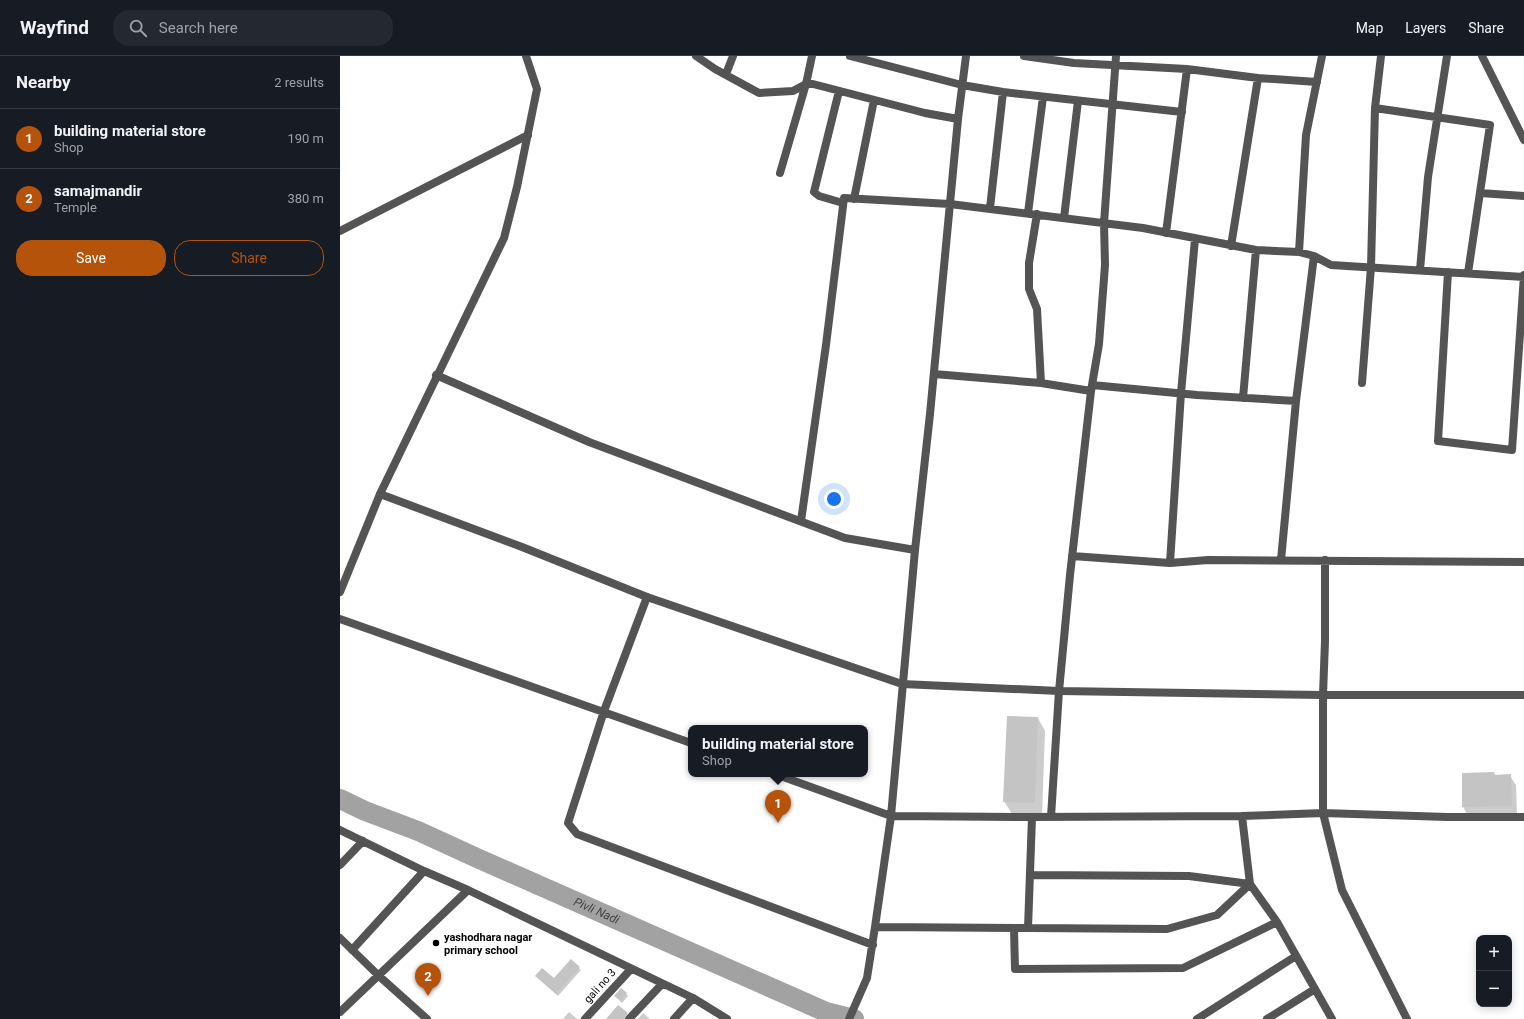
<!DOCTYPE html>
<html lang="en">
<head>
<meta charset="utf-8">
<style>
  :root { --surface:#171b24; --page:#242831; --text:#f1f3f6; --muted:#9ea1a6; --line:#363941; --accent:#b45309 }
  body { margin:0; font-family:Roboto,sans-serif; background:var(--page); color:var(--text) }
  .controls { position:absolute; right:12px; bottom:12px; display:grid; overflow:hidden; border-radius:8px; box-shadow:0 2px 10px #0003 }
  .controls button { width:36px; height:36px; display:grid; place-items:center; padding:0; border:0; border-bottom:1px solid var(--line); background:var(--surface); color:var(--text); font:20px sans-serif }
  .you { position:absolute; left:494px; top:443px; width:14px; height:14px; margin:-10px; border:3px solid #fff; border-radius:50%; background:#1a73e8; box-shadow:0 0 0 6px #1a73e833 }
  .badge { display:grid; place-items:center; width:26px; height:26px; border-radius:50%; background:var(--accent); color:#fff; font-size:13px; font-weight:700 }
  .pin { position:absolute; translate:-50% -33px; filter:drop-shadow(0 1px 2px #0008) }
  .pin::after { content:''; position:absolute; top:21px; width:14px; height:12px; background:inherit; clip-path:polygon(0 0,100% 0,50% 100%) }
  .popup { position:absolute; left:348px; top:669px; width:180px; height:52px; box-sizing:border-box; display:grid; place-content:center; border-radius:8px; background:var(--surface); filter:drop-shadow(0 1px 3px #0005); font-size:13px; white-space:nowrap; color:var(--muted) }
  .popup b { font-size:15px; color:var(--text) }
  .popup::after { content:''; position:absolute; left:50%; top:100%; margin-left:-8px; border:8px solid transparent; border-top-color:var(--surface) }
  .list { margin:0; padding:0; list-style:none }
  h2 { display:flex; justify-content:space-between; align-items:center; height:52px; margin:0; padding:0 16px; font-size:17px }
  h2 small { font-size:13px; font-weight:400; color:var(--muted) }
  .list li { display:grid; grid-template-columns:26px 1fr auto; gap:12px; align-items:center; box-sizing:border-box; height:60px; padding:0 16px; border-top:1px solid var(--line) }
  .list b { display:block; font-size:15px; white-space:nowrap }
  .list p { margin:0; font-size:13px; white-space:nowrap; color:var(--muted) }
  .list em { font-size:13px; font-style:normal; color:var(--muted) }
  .actions { display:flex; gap:8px; padding:12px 16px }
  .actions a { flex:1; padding:9px 0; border:1px solid var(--accent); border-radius:16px; text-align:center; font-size:14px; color:var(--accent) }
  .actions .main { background:var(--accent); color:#fff }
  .icon { flex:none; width:22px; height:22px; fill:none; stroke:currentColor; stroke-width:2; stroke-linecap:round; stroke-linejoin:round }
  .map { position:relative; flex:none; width:1184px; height:963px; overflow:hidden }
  header { display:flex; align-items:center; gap:24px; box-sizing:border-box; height:56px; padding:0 20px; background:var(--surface); border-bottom:1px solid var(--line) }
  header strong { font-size:19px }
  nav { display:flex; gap:22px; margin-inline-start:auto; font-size:14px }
  .search { width:280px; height:36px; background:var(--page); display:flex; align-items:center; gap:10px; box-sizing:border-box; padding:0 14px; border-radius:16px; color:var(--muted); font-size:15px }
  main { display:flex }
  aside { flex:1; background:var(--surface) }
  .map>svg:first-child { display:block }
  .shadow { fill:#0003 }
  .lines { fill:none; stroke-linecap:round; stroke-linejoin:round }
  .river { stroke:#a2a2a2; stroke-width:20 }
  .building { fill:#c4c4c4 }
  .minor { stroke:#545454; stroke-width:8 }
  .tertiary { stroke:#545454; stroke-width:8 }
  .poi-dot { fill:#000; stroke:#fff; stroke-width:1.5 }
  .labels { text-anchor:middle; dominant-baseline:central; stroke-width:3; stroke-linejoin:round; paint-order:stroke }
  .poi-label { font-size:11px; font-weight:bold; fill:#000; stroke:#fff; text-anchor:start }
  .street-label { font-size:11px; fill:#000; stroke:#fff }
  .water-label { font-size:12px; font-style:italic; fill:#434343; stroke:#fff }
</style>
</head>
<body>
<header>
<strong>Wayfind</strong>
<div class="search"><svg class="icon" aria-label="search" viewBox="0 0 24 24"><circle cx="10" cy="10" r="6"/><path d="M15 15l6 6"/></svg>Search here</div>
<nav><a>Map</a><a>Layers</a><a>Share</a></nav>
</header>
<main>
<aside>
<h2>Nearby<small>2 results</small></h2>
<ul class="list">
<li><span class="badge">1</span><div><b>building material store</b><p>Shop</p></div><em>190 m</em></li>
<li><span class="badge">2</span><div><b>samajmandir</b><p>Temple</p></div><em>380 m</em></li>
</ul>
<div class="actions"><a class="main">Save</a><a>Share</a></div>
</aside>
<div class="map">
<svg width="1184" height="963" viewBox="0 0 1184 963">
  <rect width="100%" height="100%" fill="#fff"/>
  <path class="shadow" d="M698,662L705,675L702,759L672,758L664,745Z
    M1154,717L1156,720H1170L1176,729L1177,759L1128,760L1123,751Z
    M231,904L241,914L218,940L196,920L214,923Z
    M286,938L288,940L282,947L275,940Z
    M229,956L236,962L237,963H223Z
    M303,957L310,963H298Z"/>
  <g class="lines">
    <path class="river" id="s1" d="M0,743L25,755L78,775L137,802L486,956L514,963"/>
  </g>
  <path class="building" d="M667,660L698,661L695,747L663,746Z
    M1154,716V719L1171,718L1172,750L1122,751V717Z
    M231,903L240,911L216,938L195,920L202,912L214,922Z
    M281,932L287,937L281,945L274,940Z
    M278,949L288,957L284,963H266Z"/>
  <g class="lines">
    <path class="minor" d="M356,0L375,13L419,37L453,35L466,28H473L585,57L618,63L590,358L575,494L551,760L535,871L688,872L692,761
      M510,0L622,29L663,36L842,56
      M684,0L734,7L847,13L918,22L977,26
      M1142,0L1184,84
      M386,18L393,0
      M499,35L474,136L479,140L503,147
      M1035,52L1150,69L1128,217
      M618,63L626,0
      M440,117L466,28L472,0
      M1140,137L1184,140
      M514,143L534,44
      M650,152L663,36
      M688,157L703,41
      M724,162L738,45
      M0,175L188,79
      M826,177L847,13
      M891,190L918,22
      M959,196L966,79L982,0
      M1080,214L1088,121L1107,0
      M1108,216L1098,385L1172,394L1184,219
      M594,318L701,327L697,253L689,233V207L697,158
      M96,319L249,386L505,482L575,494
      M701,327L751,335L759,288L765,209L764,167L776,0
      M1022,327L1031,211L1035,52L1041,0
      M752,329L857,339L956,345L974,200
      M903,342L916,194
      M461,465L486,289L504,142L610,148L803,172L916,194L959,196L974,200L991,209L1184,221
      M732,500L830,507L868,504L1184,506
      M941,504L956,345
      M985,504V585L983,639V757L1002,834L1067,963
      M830,507L841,337L855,183
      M0,536L40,438
      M307,541L264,655L228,767L237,778L533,889
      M0,563L351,687
      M435,718L551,760L692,761L902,760L983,757L1107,761H1184
      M902,760L910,828L937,866
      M711,761L719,635L730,519L751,335
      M0,774L84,815L128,834
      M0,809L23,785
      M690,819L849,820L910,828
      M688,872L827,873L877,859L910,828
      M674,873L675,913L843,912L937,866L992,963
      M0,882L39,920L87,963
      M12,894L84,815
      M0,956L128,834L353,942L387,963
      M245,963L291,913
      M289,963L322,928
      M334,963L353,942
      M509,963L527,922L535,871
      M857,963L956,900
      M927,963L975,933"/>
    <path class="tertiary" d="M186,0L197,33L177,131L164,182L40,438L182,491L307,541L562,628L719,635L983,639H1184"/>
  </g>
  <circle class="poi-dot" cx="96" cy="887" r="4"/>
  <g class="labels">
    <g class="poi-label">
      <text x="104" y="881">yashodhara nagar<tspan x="104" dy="13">primary school</tspan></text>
    </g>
    <g class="street-label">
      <text transform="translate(260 930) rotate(-48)">gali no 3</text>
    </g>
    <g class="water-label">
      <text stroke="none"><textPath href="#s1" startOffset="280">Pivli Nadi</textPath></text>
    </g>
  </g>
</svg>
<div class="controls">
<button>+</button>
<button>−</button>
</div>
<div class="you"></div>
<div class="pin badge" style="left:438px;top:767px">1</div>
<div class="popup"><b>building material store</b>Shop</div>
<div class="pin badge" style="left:88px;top:940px">2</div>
</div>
</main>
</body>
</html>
